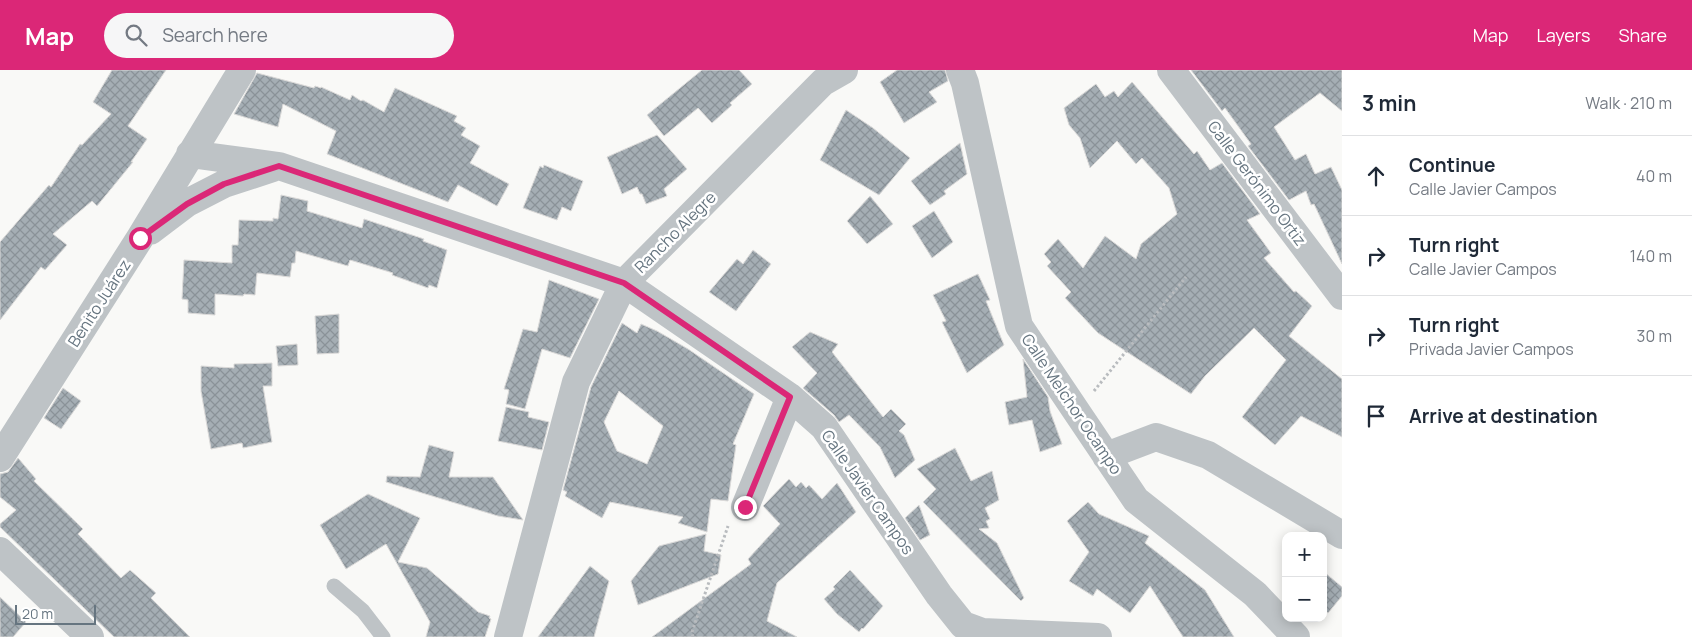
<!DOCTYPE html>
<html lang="en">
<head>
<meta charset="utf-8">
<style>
  :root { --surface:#fff; --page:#f6f6f7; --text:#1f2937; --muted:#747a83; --line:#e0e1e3; --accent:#db2777 }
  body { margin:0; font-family:Manrope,sans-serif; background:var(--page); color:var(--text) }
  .controls { position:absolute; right:15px; bottom:15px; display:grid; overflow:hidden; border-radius:10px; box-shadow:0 2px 12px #0003 }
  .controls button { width:45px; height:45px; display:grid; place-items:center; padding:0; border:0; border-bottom:1px solid var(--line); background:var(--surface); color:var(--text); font:25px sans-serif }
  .scale { position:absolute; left:15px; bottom:12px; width:81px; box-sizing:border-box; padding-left:5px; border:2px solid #667580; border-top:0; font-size:14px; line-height:18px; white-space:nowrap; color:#667580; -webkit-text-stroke:4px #fff; paint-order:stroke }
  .stop { position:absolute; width:15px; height:15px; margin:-11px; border:4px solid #db2777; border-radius:50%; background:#fff }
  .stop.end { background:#db2777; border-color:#fff; box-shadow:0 1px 5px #0008 }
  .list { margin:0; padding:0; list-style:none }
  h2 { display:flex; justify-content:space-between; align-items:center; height:65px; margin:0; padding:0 20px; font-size:21px }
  h2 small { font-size:16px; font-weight:400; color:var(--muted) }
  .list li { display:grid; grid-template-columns:32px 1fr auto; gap:15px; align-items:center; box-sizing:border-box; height:80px; padding:0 20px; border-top:1px solid var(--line) }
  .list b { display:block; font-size:19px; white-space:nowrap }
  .list p { margin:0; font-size:16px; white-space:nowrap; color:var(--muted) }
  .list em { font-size:16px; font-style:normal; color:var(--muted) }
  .icon { flex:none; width:28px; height:28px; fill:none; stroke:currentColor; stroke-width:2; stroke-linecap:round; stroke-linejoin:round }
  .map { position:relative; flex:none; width:1342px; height:567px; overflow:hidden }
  header { display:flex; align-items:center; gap:30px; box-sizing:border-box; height:70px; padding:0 25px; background:var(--accent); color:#fff }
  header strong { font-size:24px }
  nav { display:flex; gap:28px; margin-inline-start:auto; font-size:18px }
  .search { width:350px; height:45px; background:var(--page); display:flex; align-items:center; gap:12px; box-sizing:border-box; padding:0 18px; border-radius:28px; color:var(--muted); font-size:19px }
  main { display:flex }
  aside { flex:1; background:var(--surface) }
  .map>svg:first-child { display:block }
  .building { fill:url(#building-cross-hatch); stroke:#dbdad9; fill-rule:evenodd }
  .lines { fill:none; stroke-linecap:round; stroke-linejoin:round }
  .path { stroke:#b9bcbf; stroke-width:3; stroke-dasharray:2.5 2.5; stroke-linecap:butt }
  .service { stroke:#bec3c6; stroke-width:15 }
  .minor { stroke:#bec3c6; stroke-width:28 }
  .route { stroke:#db2777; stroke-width:6 }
  .labels { text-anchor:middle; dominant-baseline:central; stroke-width:5; stroke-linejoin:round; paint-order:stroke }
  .street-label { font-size:16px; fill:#667580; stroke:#fff }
</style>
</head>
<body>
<header>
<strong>Map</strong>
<div class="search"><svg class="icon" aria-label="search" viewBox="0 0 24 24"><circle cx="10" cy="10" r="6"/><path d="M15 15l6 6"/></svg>Search here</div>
<nav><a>Map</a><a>Layers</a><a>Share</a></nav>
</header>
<main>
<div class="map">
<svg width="1342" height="567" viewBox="0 0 1342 567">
  <defs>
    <pattern id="building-cross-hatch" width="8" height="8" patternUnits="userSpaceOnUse" patternTransform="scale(1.25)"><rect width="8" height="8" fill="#a5aeb4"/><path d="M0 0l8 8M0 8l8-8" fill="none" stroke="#8a9298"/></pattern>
  </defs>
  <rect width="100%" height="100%" fill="#f9f9f7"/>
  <path class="building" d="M112,0H166L128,56L147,69L131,92H133L97,136L92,131L53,164L67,175L45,200L41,197L0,250V172L49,115L51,117L80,74L82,75L111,44L93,32Z
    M702,0H739L752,14L730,33L732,35L712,53L698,38L664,66L647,45Z
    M897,0H945L948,11L929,22L937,32L904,53L880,12Z
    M1191,0H1342V41L1320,23L1274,57L1295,90L1306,84L1315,104L1331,97L1342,120V194L1314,134L1311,135L1306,121L1289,130L1248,76L1251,74L1225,38L1222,41Z
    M257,3L314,18L315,16L321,18V17L350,30L352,25L361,31L363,30L384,42L395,18L457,46L454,51L466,58L461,65L480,76L470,93L509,114L497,136L458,115L448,132L327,84L336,61L283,34L278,57L234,44Z
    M1132,12L1194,84L1197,81L1210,100L1222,93L1260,144L1247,150L1271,183L1264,188L1294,222L1296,221L1312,236L1289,266L1342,309V367L1301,346L1275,375L1242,347L1286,290L1254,258L1205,306L1191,324L1098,263L1065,228L1071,222L1047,196L1051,192L1044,184L1058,169L1083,198L1105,166L1136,189L1141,174L1177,144L1169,118L1142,88L1136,94L1117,71L1090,98L1080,68L1069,55L1064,38L1096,14L1105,27L1114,21L1118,27Z
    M846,40L873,58L910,88L879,125L820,90Z
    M657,65L687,99L664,119L667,126L646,134L642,124H640L637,117L622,124L607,87Z
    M960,73L967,104L944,121L946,124L930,135L911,111Z
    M544,95L583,111L571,141L562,137L557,150L523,138L540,96L543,98Z
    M281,125L308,131L307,141L362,158L364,149L424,169L423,171L447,180L437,218L429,215L428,218L392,205L393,203L350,190L348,196L296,181L295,193H292L290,207L257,203L255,225L244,224L243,226L215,224V245L188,243V230L182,229L184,190L232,193V175H238L239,150L273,151V148L278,149Z
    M870,126L893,154L867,174L847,151Z
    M934,141L953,172L932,188L912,156Z
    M753,180L771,194L736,241L709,222L737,189L743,194Z
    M978,204L990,230L986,231L1004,275L967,303L942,252L946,251L933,225Z
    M549,210L599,229L570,288L542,279L525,339L506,334L509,320L504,319L523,259L537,262Z
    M339,244V283L317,284L315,246Z
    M622,253L637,263L641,254L657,261L688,279L754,324L733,374L736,375L728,431L711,429L707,462L678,453L683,447L610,432L602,448L565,426L567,422L563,420L591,317ZM619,321L663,356L647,394L617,381L604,352Z
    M810,262L838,274L832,282L883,347L891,339L906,354L899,361L904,365L915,390L895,408L880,377L849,345L839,352L834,345L803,318L817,303L792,277Z
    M297,274L298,295L278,296L276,276Z
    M1023,289L1048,327L1050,341L1062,374L1040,382L1032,350L1009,355L1005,332L1027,327Z
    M272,293V316H263L272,372L243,378L242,373L211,379L201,321V296L234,298V294Z
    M63,318L81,331L61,359L44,348Z
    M506,337L529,342L528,347L549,352L542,380L498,371Z
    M429,375L454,382L449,407H493L523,450L498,446L386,412L387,406L420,407Z
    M955,378L971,411L992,401L999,430L985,438L990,449L986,451L989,458L979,459L997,473L1024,528L1021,531L923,432L936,419L917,399Z
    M18,388L36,409L34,411L83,459L78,464L121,508L130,500L156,523L151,528L190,567H114L0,457V454L16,440L0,427V404L8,402Z
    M789,409L796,417L801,412L806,418L809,415L822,429L837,413L856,442L777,513L767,551L797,567H652L751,494L748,489L780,454L763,436Z
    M368,424L420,448L398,492L427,498L478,542L490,546L489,548L491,549L485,567H426L430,552L386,474L346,499L320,455Z
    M1088,432L1099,444L1149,466L1145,473L1205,520L1234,567H1183L1150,516L1130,543L1097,519L1093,526L1069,511L1089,482L1067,451Z
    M919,435L930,465L920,470L905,448Z
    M706,464L704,481L721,485L718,504L638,535L631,511L659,476Z
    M590,496L609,511L594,567H538Z
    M850,500L883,536L863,559L862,558L859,562L837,544L824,529L835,519L833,517Z
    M1323,501L1342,517V526L1328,543L1323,539Z
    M0,527L26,552L13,567H0Z"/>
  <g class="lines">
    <path class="path" d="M1094,321L1186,207
      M693,567L692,562L728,456"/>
    <path class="service" d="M334,516L363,541L383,567"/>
    <path class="minor" d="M960,0L965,13L1019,256L1136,430L1255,524L1296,567
      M1171,0L1342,226
      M190,84L279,96L624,213L790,327L824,357L939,525L963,555L982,562L1098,567
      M150,161L187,133L224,114L273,98
      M1106,386L1156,367L1208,385L1342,465
      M0,388L140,168L242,0
      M745,437L790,327
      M0,481L90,567
      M508,567L576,312L624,213L823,12L844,0"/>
  </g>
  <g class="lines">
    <path class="route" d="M140,168L187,134L224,114L279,96L624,213L790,327L745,437"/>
  </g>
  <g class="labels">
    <g class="street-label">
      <text transform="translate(1257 113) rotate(53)">Calle Gerónimo Ortiz</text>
      <text transform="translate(675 162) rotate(-45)">Rancho Alegre</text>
      <text transform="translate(99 233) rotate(-57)">Benito Juárez</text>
      <text transform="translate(1072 334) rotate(56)">Calle Melchor Ocampo</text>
      <text transform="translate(868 422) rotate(55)">Calle Javier Campos</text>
    </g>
  </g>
</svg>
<div class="controls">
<button>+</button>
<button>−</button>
</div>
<div class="scale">20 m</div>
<div class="stop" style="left:140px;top:168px"></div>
<div class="stop end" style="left:745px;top:437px"></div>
</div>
<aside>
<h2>3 min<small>Walk · 210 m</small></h2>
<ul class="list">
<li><svg class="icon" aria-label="ahead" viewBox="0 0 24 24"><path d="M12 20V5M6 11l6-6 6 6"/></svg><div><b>Continue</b><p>Calle Javier Campos</p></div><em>40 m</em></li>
<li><svg class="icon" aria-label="right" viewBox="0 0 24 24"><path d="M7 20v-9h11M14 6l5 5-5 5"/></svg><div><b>Turn right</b><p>Calle Javier Campos</p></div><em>140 m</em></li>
<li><svg class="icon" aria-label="right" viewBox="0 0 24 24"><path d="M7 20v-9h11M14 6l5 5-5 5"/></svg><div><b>Turn right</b><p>Privada Javier Campos</p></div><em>30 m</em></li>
<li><svg class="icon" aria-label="arrive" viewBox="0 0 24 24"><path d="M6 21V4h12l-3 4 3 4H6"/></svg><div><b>Arrive at destination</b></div></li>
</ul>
</aside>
</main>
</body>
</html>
